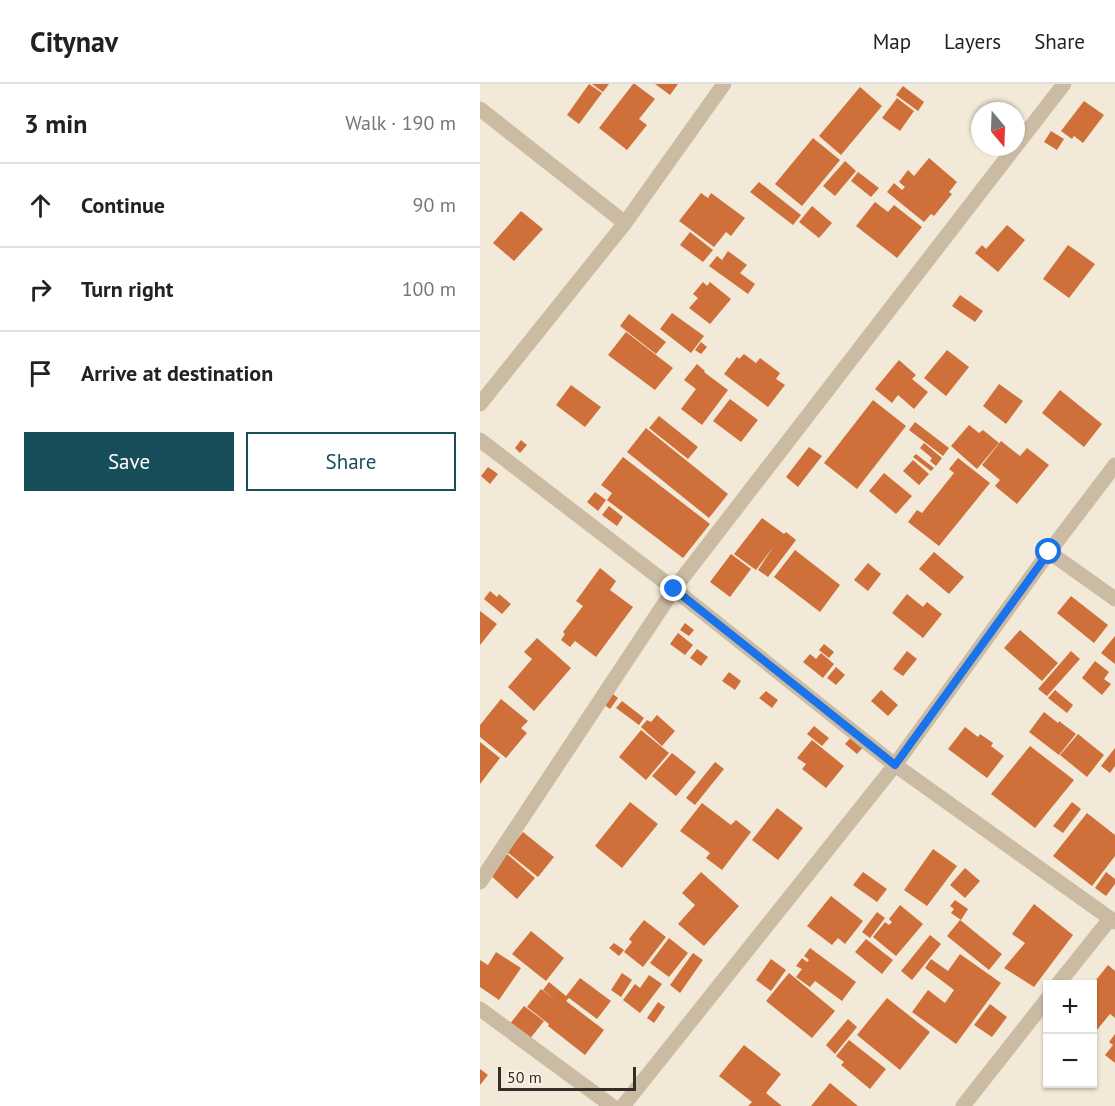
<!DOCTYPE html>
<html lang="en">
<head>
<meta charset="utf-8">
<style>
  :root { --surface:#fff; --page:#f6f6f6; --text:#222; --muted:#767676; --line:#e0e0e0; --accent:#184e5a }
  body { margin:0; font-family:"PT Sans",sans-serif; background:var(--page); color:var(--text) }
  .controls { position:absolute; right:18px; bottom:18px; display:grid; overflow:hidden; border-radius:0px; box-shadow:0 2px 4px #0004 }
  .controls button { width:54px; height:54px; display:grid; place-items:center; padding:0; border:0; border-bottom:2px solid var(--line); background:var(--surface); color:var(--text); font:30px sans-serif }
  .compass { position:absolute; left:491px; top:18px; width:54px; height:54px; border-radius:50%; background:var(--surface); box-shadow:0 2px 4px #0004; rotate:161deg }
  .scale { position:absolute; left:18px; bottom:15px; width:138px; box-sizing:border-box; padding-left:6px; border:3px solid #362d26; border-top:0; font-size:16px; line-height:21px; white-space:nowrap; color:#362d26; -webkit-text-stroke:4px #faf3e4; paint-order:stroke }
  .stop { position:absolute; width:18px; height:18px; margin:-14px; border:4px solid #1a73e8; border-radius:50%; background:#fff }
  .stop.end { background:#1a73e8; border-color:#fff; box-shadow:0 2px 6px #0008 }
  .list { margin:0; padding:0; list-style:none }
  h2 { display:flex; justify-content:space-between; align-items:center; height:78px; margin:0; padding:0 24px; font-size:26px }
  h2 small { font-size:20px; font-weight:400; color:var(--muted) }
  .list li { display:grid; grid-template-columns:39px 1fr auto; gap:18px; align-items:center; box-sizing:border-box; height:84px; padding:0 24px; border-top:2px solid var(--line) }
  .list b { display:block; font-size:22px; white-space:nowrap }
  .list em { font-size:20px; font-style:normal; color:var(--muted) }
  .actions { display:flex; gap:12px; padding:18px 24px }
  .actions a { flex:1; padding:14px 0; border:2px solid var(--accent); border-radius:0px; text-align:center; font-size:21px; color:var(--accent) }
  .actions .main { background:var(--accent); color:#fff }
  .icon { flex:none; width:33px; height:33px; fill:none; stroke:currentColor; stroke-width:2; stroke-linecap:round; stroke-linejoin:round }
  .map { position:relative; flex:none; width:635px; height:1022px; overflow:hidden }
  header { display:flex; align-items:center; gap:36px; box-sizing:border-box; height:84px; padding:0 30px; background:var(--surface); border-bottom:2px solid var(--line) }
  header strong { font-size:28px }
  nav { display:flex; gap:33px; margin-inline-start:auto; font-size:21px }
  main { display:flex }
  aside { flex:1; background:var(--surface) }
  .map>svg:first-child { display:block }
  .building { fill:#cf703a }
  .lines { fill:none; stroke-linecap:round; stroke-linejoin:round }
  .minor { stroke:#ccbba3; stroke-width:15 }
  .route { stroke:#1a73e8; stroke-width:8 }
</style>
</head>
<body>
<header>
<strong>Citynav</strong>
<nav><a>Map</a><a>Layers</a><a>Share</a></nav>
</header>
<main>
<aside>
<h2>3 min<small>Walk · 190 m</small></h2>
<ul class="list">
<li><svg class="icon" aria-label="ahead" viewBox="0 0 24 24"><path d="M12 20V5M6 11l6-6 6 6"/></svg><div><b>Continue</b></div><em>90 m</em></li>
<li><svg class="icon" aria-label="right" viewBox="0 0 24 24"><path d="M7 20v-9h11M14 6l5 5-5 5"/></svg><div><b>Turn right</b></div><em>100 m</em></li>
<li><svg class="icon" aria-label="arrive" viewBox="0 0 24 24"><path d="M6 21V4h12l-3 4 3 4H6"/></svg><div><b>Arrive at destination</b></div></li>
</ul>
<div class="actions"><a class="main">Save</a><a>Share</a></div>
</aside>
<div class="map">
<svg width="635" height="1022" viewBox="0 0 635 1022">
  <rect width="100%" height="100%" fill="#f3e9d8"/>
  <path class="building" d="M109,0L122,9L99,40L87,31Z
    M112,0H129L123,8Z
    M153,0H155L175,15L159,35L167,41L147,66L119,44Z
    M175,0H198L190,11Z
    M423,2L444,18L438,27L416,11Z
    M380,3L402,22L361,71L339,52Z
    M417,14L434,27L420,47L402,34Z
    M604,17L624,31L603,59L594,52L592,55L581,47Z
    M571,47L584,55L577,66L564,58Z
    M333,54L360,76L322,122L295,100Z
    M449,74L477,98L469,108L472,110L454,132L451,130L444,138L407,108L414,99L422,106L425,103L419,98L428,86L434,92Z
    M365,77L376,87L355,112L343,102Z
    M378,88L399,104L391,113L371,97Z
    M279,98L321,131L313,141L270,108Z
    M221,109L228,114L231,109L265,134L251,152L246,148L234,163L199,137Z
    M395,118L408,128L414,121L442,143L417,174L376,142Z
    M332,122L352,139L339,154L319,138Z
    M41,127L63,145L34,177L13,159Z
    M527,141L545,156L518,188L495,169L502,161L506,165Z
    M210,148L233,166L223,178L200,161Z
    M588,161L615,180L589,214L563,195Z
    M248,167L267,181L260,189L275,200L268,210L229,182L237,172L242,176Z
    M223,198L227,202L230,198L251,215L230,240L209,224L218,214L213,210Z
    M480,211L503,227L495,238L472,222Z
    M192,229L224,252L211,269L180,245Z
    M149,230L186,258L176,270L140,242Z
    M146,248L193,284L175,306L128,271Z
    M221,258L227,263L221,270L215,266Z
    M467,266L489,283L466,312L444,294Z
    M264,270L276,279L280,274L300,289L296,295L305,301L288,323L244,290L257,273L259,275Z
    M419,276L436,291L432,295L448,308L434,325L418,311L412,319L395,305Z
    M217,280L225,287L224,288L248,306L222,341L201,325L216,305L204,296Z
    M519,300L543,317L526,340L503,322Z
    M91,301L121,323L105,343L76,321Z
    M580,306L622,340L604,363L562,329Z
    M250,315L278,336L261,358L233,337Z
    M393,316L426,342L377,405L344,379Z
    M179,332L218,363L208,375L169,344Z
    M435,338L469,364L463,372L429,346Z
    M489,341L499,349L503,346L519,359L497,385L471,362Z
    M166,344L248,410L229,434L147,368Z
    M41,356L47,361L40,369L35,364Z
    M521,357L540,372L547,364L569,381L537,420L515,402L520,396L502,381Z
    M444,359L462,374L456,382L450,377L452,374L440,364Z
    M329,363L342,372L318,403L306,393Z
    M436,370L454,384L451,387L433,373Z
    M143,373L230,440L203,474L127,416L132,409L121,401Z
    M478,374L510,399L459,462L428,438L437,426L442,429L474,389L469,385Z
    M433,376L449,390L439,401L423,387Z
    M8,383L18,390L10,400L1,392Z
    M404,389L432,412L416,430L389,407Z
    M115,408L126,416L118,427L107,418Z
    M129,422L143,433L137,442L122,431Z
    M282,434L304,450L306,448L316,456L288,493L278,486L294,462L276,486L254,470Z
    M315,466L360,501L340,528L294,493Z
    M454,468L484,493L469,510L439,485Z
    M251,470L271,485L250,513L230,498Z
    M388,479L401,490L388,507L374,496Z
    M120,484L136,497L130,506L153,523L116,573L95,557L90,563L81,556L85,550L83,548L103,522L96,517Z
    M10,507L17,513L19,510L31,520L22,530L4,515Z
    M427,510L443,523L447,518L462,530L443,554L412,529Z
    M591,512L628,541L614,559L577,529Z
    M0,527L17,540L0,561Z
    M205,539L214,546L209,552L200,546Z
    M540,546L578,579L562,597L524,564Z
    M198,549L213,561L205,571L190,560Z
    M635,552V580L621,569Z
    M57,554L91,584L54,627L28,603L52,575L44,568Z
    M344,560L354,568L349,574L339,566Z
    M217,565L228,573L221,582L210,574Z
    M427,567L437,575L423,592L413,585Z
    M591,567L600,575L567,612L558,605Z
    M341,569L354,580L343,594L323,578L330,570L336,575Z
    M615,577L629,588L624,595L631,600L622,611L602,594Z
    M356,583L365,591L356,601L347,594Z
    M249,588L261,597L255,606L242,597Z
    M124,603L138,614L130,625L115,614Z
    M401,606L418,621L408,632L391,617Z
    M575,606L593,621L587,629L568,614Z
    M286,607L298,616L292,624L279,614Z
    M21,615L48,637L41,644L47,649L26,674L0,653V641Z
    M142,617L164,634L159,641L136,624Z
    M564,628L578,639L579,637L596,650L579,671L549,648Z
    M177,631L195,647L182,662L161,643L167,636L171,638Z
    M334,642L349,654L342,662L327,650Z
    M485,643L498,653L500,650L513,659L511,662L524,672L507,694L468,665Z
    M161,646L189,669L166,696L139,673Z
    M374,650L386,660L377,670L365,660Z
    M598,650L624,671L607,693L580,671Z
    M332,656L364,682L346,704L322,685L326,680L317,674Z
    M0,658L20,674L0,700Z
    M550,662L594,696L555,744L511,710Z
    M635,664V682L630,689L621,682Z
    M192,669L216,688L196,712L172,692Z
    M235,678L244,685L215,721L206,714Z
    M150,718L178,740L142,784L115,762Z
    M592,718L601,725L583,749L573,742Z
    M222,719L251,741L256,736L271,748L242,786L226,774L230,769L200,747Z
    M297,724L323,744L298,776L272,756Z
    M607,729L635,751V772L612,802L573,772Z
    M43,748L74,773L58,793L27,768Z
    M453,765L477,782L447,822L424,806Z
    M27,770L55,794L37,815L9,790Z
    M485,784L500,797L485,814L470,801Z
    M221,788L259,822L224,862L198,840L215,821L202,809Z
    M383,788L407,805L397,818L373,801Z
    M626,788L635,795V800L626,812L615,804Z
    M351,812L383,837L365,860L358,854L352,861L327,842Z
    M475,816L488,825L481,836L471,829L474,825L470,822Z
    M554,820L593,851L554,903L524,884L545,859L532,850Z
    M420,821L443,840L416,872L393,853L405,838L409,841L412,838L409,835Z
    M397,828L405,834L390,854L382,848Z
    M164,836L186,853L163,883L144,868L152,858L149,855Z
    M480,836L522,870L509,886L467,852Z
    M51,847L84,874L66,897L32,870Z
    M450,851L461,860L432,896L421,887Z
    M189,854L208,869L189,893L170,879Z
    M386,855L413,876L402,890L375,868Z
    M134,859L144,866L139,872L129,864Z
    M330,864L376,898L362,917L335,897L330,903L316,893L322,885L316,882L322,874L327,878L329,876L324,872Z
    M16,868L41,884L19,916L0,903V876L8,881Z
    M213,869L223,876L200,909L190,901Z
    M480,870L521,899L476,960L432,928L448,906L465,919L474,906L445,884L451,875L468,887Z
    M291,875L306,886L291,907L276,896Z
    M628,881L635,887V934L630,930L616,947L612,944V901Z
    M142,889L152,896L141,913L131,906Z
    M309,889L355,927L332,954L286,917Z
    M169,891L182,900L160,929L143,916L155,900L160,904Z
    M100,894L131,917L117,935L89,914L86,917L124,946L105,971L68,942L69,940L47,923L61,905L77,917L63,906L69,898L86,912Z
    M407,914L450,948L420,986L377,951Z
    M178,918L185,923L174,939L167,934Z
    M510,920L527,933L512,953L494,941Z
    M44,922L64,937L49,956L29,941Z
    M368,935L377,943L355,970L346,961Z
    M635,950V979L625,971L633,961L629,958Z
    M369,956L406,985L390,1005L361,981L364,978L356,972Z
    M264,961L301,990L286,1009L302,1022H268L272,1018L239,992Z
    M0,985L8,991L0,1001Z
    M350,999L378,1022H331Z"/>
  <g class="lines">
    <path class="minor" d="M0,25L145,139
      M536,62L584,0
      M0,320L145,139L244,0
      M0,356L194,505L415,681L635,838
      M569,468L635,515
      M0,798L194,505L535,63
      M578,900L630,835
      M0,925L132,1022
      M143,1022L415,681L569,468L635,381
      M483,1022L568,914"/>
  </g>
  <g class="lines">
    <path class="route" d="M194,505L415,681L569,468"/>
  </g>
</svg>
<div class="controls">
<button>+</button>
<button>−</button>
</div>
<svg class="compass" viewBox="-18 -18 36 36"><path d="M0-13l5 13h-10z" fill="#e53935"/><path d="M0 13l5-13h-10z" fill="#767676"/></svg>
<div class="scale">50 m</div>
<div class="stop" style="left:569px;top:468px"></div>
<div class="stop end" style="left:194px;top:505px"></div>
</div>
</main>
</body>
</html>
